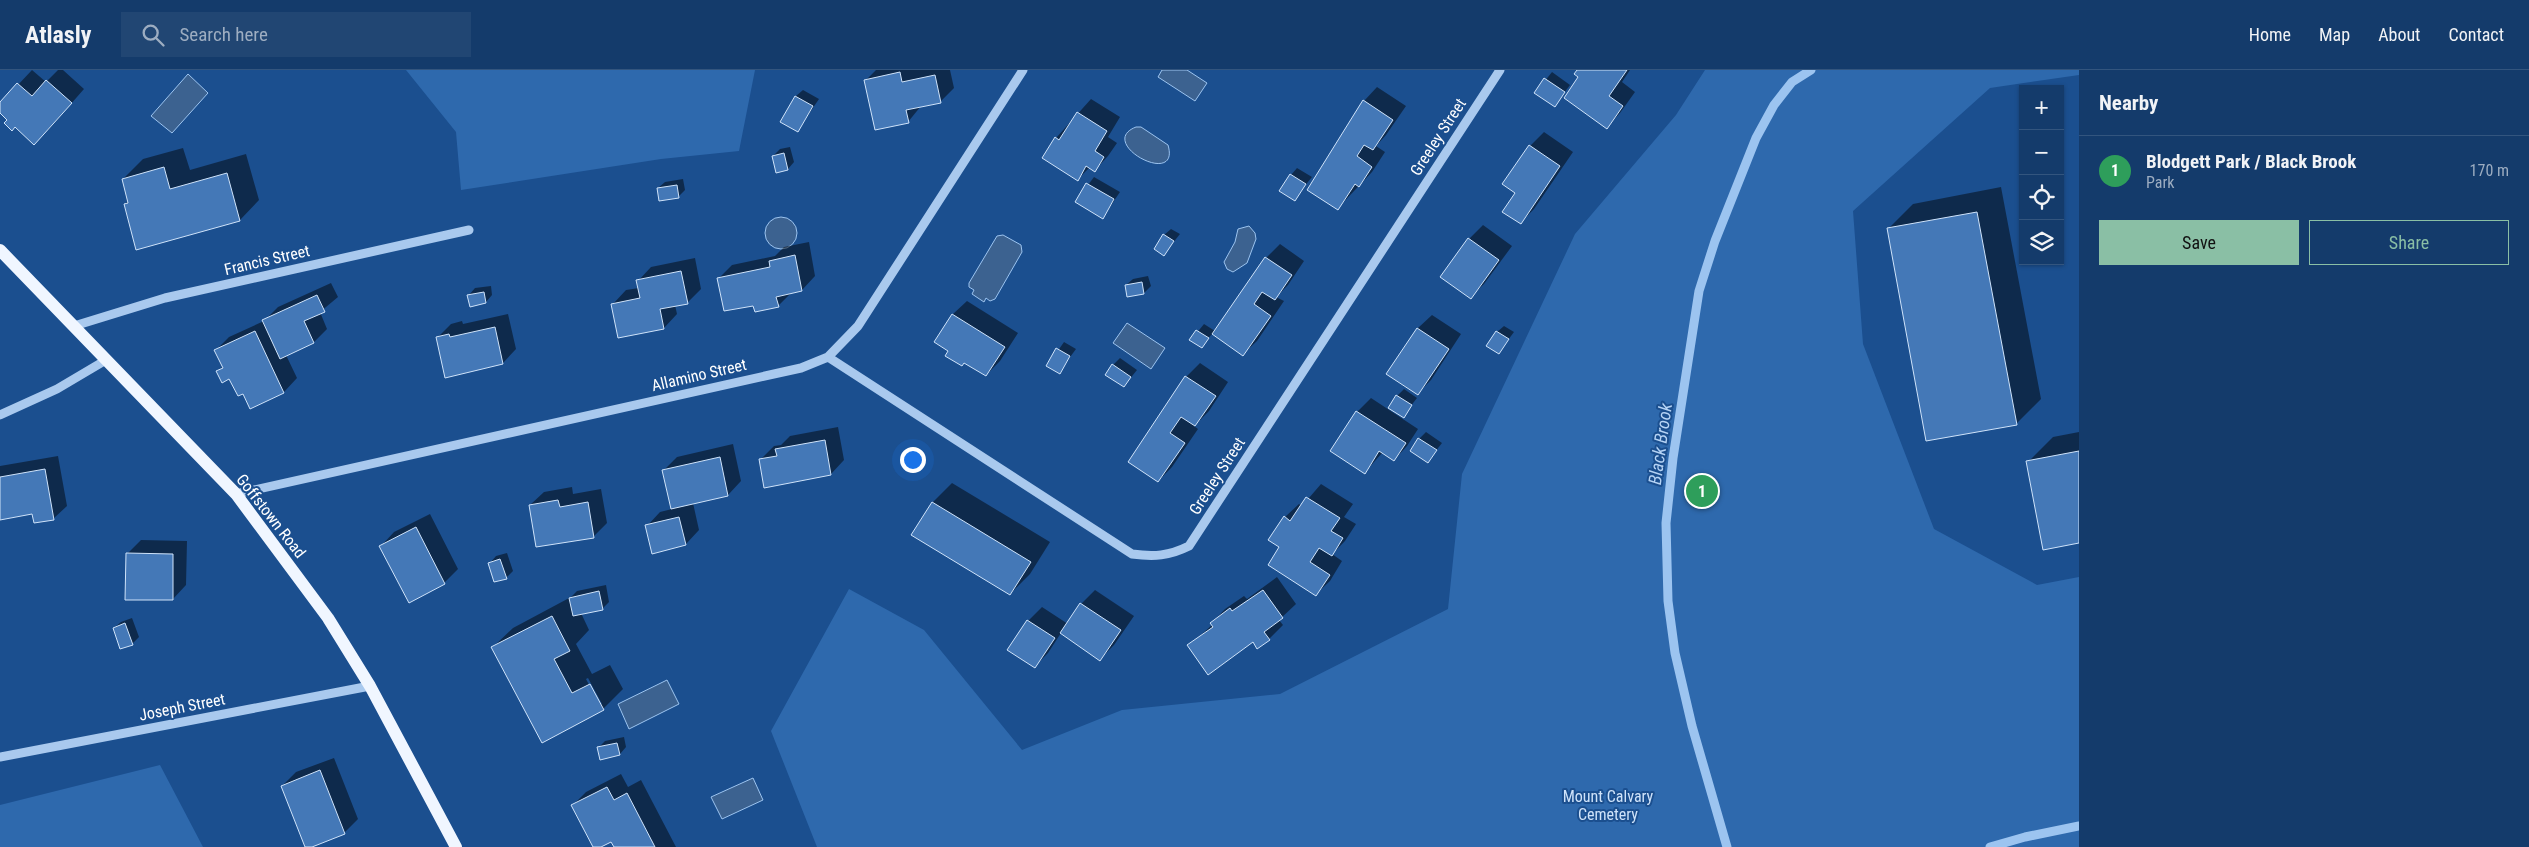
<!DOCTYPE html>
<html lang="en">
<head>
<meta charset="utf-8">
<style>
  :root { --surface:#143b6b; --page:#214673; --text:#f1f3f6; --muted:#9dadc1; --line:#33557e; --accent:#8abfa5 }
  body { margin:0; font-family:"Roboto Condensed",sans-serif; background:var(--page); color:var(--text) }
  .controls { position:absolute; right:15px; top:15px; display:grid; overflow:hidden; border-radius:0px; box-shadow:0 1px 4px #0004 }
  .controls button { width:45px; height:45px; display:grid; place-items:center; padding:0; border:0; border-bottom:1px solid var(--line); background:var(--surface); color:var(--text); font:25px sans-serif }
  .you { position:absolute; left:912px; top:389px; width:18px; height:18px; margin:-12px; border:4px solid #fff; border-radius:50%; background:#1a73e8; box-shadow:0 0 0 8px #1a73e833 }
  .badge { display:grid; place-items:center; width:32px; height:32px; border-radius:50%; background:var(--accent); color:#fff; font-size:16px; font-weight:700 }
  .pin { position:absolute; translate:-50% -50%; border:2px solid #fff; box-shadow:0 1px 5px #0006 }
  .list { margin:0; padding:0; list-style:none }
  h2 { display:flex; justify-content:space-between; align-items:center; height:65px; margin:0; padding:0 20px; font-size:21px }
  h2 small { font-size:16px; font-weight:400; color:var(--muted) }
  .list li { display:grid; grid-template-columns:32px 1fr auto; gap:15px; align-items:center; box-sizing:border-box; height:70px; padding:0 20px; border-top:1px solid var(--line) }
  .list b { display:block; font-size:19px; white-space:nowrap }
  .list p { margin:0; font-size:16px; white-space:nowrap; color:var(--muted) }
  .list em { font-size:16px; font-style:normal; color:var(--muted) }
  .actions { display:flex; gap:10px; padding:15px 20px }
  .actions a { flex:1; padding:11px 0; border:1px solid var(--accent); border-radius:0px; text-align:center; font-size:18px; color:var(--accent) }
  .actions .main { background:var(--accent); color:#111 }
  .icon { flex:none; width:28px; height:28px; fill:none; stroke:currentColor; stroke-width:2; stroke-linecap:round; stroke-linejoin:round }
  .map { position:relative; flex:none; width:2079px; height:777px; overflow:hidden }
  header { display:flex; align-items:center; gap:30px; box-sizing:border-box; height:70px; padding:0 25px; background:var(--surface); border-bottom:1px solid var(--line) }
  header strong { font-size:24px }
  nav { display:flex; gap:28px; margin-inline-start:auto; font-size:18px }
  .search { width:350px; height:45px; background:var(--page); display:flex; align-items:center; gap:12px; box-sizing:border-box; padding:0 18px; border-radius:0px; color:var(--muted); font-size:19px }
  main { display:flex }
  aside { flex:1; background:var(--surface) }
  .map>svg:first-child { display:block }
  .green { fill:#2e69ad }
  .water { fill:#3c6290; stroke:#9cc4f0 }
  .shadow { fill:#0007; fill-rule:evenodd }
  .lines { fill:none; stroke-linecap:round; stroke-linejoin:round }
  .stream { stroke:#9cc4f0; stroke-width:9 }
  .building { fill:#4478b7; stroke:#cfe3fa }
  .minor { stroke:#a9c9ee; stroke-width:9 }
  .major { stroke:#f0f6ff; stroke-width:12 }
  .labels { text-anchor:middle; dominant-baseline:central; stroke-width:4; stroke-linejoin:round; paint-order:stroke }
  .street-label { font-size:16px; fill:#fff; stroke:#1b4f8f }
  .park-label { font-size:16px; fill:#cfe3fa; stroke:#1b4f8f }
  .water-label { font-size:18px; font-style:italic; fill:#b5d3f5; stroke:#1b4f8f }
</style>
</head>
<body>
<header>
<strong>Atlasly</strong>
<div class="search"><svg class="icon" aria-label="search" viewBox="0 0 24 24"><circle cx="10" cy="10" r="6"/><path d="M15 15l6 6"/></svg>Search here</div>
<nav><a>Home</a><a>Map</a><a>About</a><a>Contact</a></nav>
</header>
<main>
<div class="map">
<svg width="2079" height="777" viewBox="0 0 2079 777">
  <rect width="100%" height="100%" fill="#1b4f8f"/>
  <path class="green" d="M406,0H755L739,81L661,89L461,120L456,62Z
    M1705,0H2079V5L1990,18L1853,141L1863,274L1934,459L2037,515L2079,507V777H817L771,661L849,519L924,560L1022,680L1122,640L1280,624L1448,539L1462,404L1575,164L1676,45Z
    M160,695L203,777H0V735Z"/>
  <path class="water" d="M1162,0H1187L1207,13L1195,31L1158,7Z
    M188,4L208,23L172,63L151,46Z
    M1136,57H1141L1168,75C1181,119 1095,73 1136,57Z
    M765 163a16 16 0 1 1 32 0a16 16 0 1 1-32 0Z
    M1249,156L1255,163L1256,169L1247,193L1233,202L1227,199L1224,192L1235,172L1238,159Z
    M1003,165L1021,175L1022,182L995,229L990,231L986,228L984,232L972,224L974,220L969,217V213L997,166Z
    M1127,253L1165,278L1151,299L1113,273Z
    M667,610L679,634L629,659L618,634Z
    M753,708L763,730L722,749L711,727Z"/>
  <path class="shadow" d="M32,0L46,12L58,0H63L84,19L48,60L9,50L0,42V34Z
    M876,0H950L954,18L940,32L921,36L908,52L865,11Z
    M1578,0H1630L1622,12L1635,22L1620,43L1607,57Z
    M1552,2L1570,15L1555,35L1536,22Z
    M1377,17L1406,36L1386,65L1376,76L1385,82L1372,102L1337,139L1364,31Z
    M803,20L819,29L797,61L782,51L796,26Z
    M1091,29L1120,47L1108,67L1117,73L1108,86L1095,100L1090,97L1078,109L1056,68Z
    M1544,62L1573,82L1534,139L1520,153L1517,123L1504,114L1530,76Z
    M790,77L794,92L788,99L773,86L780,79Z
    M183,78L190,100L246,84L259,130L240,150L125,134L129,130L123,109L143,89Z
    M1297,98L1312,107L1294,129L1291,105Z
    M1094,107L1120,122L1103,147L1076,131Z
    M683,109L685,120L678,127L658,118L665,112Z
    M2001,117L2041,329L2016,354L1888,159L1913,134Z
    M1483,155L1512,176L1484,214L1470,227L1442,207L1469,169Z
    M1171,159L1180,164L1164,184V165Z
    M809,172L815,206L802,220L792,222L778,236L754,234L719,208L732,195L775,186L784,177Z
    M1280,174L1304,191L1288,215L1276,227L1284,231L1257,271L1243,284L1213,263L1201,276L1191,270L1204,254L1215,261L1266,188Z
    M695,188L701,219L687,233L675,235L677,244L664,258L613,234L626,220L639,218L638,211L651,197Z
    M1148,206L1151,216L1144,223L1128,225L1126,215L1133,209Z
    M331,213L338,227L320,242L327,259L314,272L286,285L297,308L284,322L251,338L244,322L230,307L218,302L223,296L216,280L229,267L264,251L278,237Z
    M491,216L492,225L486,232L469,225L475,218Z
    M967,231L1018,263L1000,291L986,305L936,272L953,244Z
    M508,244L516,279L503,293L437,268L451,254L462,251L463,254Z
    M1432,245L1461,264L1431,310L1417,324L1387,304L1418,258Z
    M1504,256L1514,262L1499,282L1497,262Z
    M1064,272L1076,279L1059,302L1048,295Z
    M1120,288L1137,300L1124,316L1113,295Z
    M1200,293L1228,312L1209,341L1194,356L1198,359L1172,397L1158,411L1130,392L1186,307Z
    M1404,319L1417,328L1403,346L1397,326Z
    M1371,328L1418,359L1407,376L1394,390L1383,382L1365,402L1357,342Z
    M838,357L844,390L831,404L760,390L774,376L781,375L790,366Z
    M1426,362L1442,373L1428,391L1419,369Z
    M2079,362V472L2028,392L2053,367Z
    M733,374L741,411L728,425L693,433L699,460L686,474L647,456L660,442L672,439L664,400L677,387Z
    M58,386L67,436L53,449L33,443L0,449V396Z
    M952,413L1050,472L1030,504L1010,524L913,464L933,432Z
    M1321,414L1353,434L1344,447L1356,454L1345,471L1332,484L1342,491L1330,511L1316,524L1281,476L1285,447L1299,434L1302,436Z
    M572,417L573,424L601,419L607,453L593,467L530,435L544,422Z
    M430,444L458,499L444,513L381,476L394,462Z
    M141,470L187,471L186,515L173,529L127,484Z
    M507,483L513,501L506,508L490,493L496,486Z
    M1277,507L1296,534L1279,550L1283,555L1269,569L1258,577L1253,571L1189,576L1213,554L1212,553L1225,539L1244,526L1247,529Z
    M606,515L609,532L602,539L581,543L589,560L576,574L592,604L610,595L623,619L603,639L542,671L493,577L513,558L571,527L577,521ZM588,608L602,634H599L586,609Z
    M1095,520L1134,546L1114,575L1100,589L1061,563L1048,583L1035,596L1028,551L1042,537L1068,554L1081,534Z
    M132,548L139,567L132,574L114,558L121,552Z
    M624,667L626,677L620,684L598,678L605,671Z
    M334,688L358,749L344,763L306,777L282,716L296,702Z
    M621,704L628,717L641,710L676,777H616L612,770L594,777L573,735L586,722Z"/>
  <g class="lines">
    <path class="stream" d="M1727,777L1692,656L1675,583L1668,531L1666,453L1673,388L1699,221L1715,171L1756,68L1774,35L1792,12L1811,0
      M1990,777L2025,767L2079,756"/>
  </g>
  <path class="building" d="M1577,0H1627L1609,26L1623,36L1607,59L1564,28L1578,7L1574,4Z
    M900,2L902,12L935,5L941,33L906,40L909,53L875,60L864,10Z
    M1544,8L1565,22L1555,37L1534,23Z
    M46,10L72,33L34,75L15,57L12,61L4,53L7,50L0,43V32L17,13L32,26Z
    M795,26L813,36L798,62L780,52Z
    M1363,30L1393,50L1373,80L1364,75L1357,86L1372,97L1359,117L1355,114L1338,140L1307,120Z
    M1077,42L1107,61L1095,81L1104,87L1095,102L1086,96L1078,111L1042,88L1055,67L1059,70Z
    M1529,75L1560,96L1521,154L1502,142L1515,123L1502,114Z
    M784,83L788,100L776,103L772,86Z
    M164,97L170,119L227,103L240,151L136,180L124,134L128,133L122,109Z
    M1290,104L1306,114L1295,131L1279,121Z
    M1086,113L1114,129L1103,149L1075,132Z
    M677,115L679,128L659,131L657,118Z
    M1977,142L2017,355L1926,371L1887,158Z
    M1163,164L1174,171L1164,186L1154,179Z
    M1468,168L1499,190L1471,229L1440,207Z
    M795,185L802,221L776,227L779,237L755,242L753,236L724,241L717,208L770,197L769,191Z
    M1265,187L1292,205L1275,230L1262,222L1254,234L1271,246L1243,286L1212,264Z
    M681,201L688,234L660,239L664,259L618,268L611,234L640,228L636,210Z
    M1142,212L1144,224L1127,227L1125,215Z
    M484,222L486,233L470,237L467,225Z
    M317,225L325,242L304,251L314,273L280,289L262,250Z
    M952,244L1005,277L986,306L964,293L962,296L945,286L948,281L934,272Z
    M495,257L503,294L445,308L436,267L449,264L450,267Z
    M1417,258L1449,279L1418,325L1386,304Z
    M1196,260L1209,268L1202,278L1189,270Z
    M255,261L284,323L250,339L243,324L238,326L229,309L222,313L216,301L223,298L214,280Z
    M1496,261L1509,269L1499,284L1486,276Z
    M1056,278L1070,286L1060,304L1046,296Z
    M1112,294L1131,307L1124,317L1105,305Z
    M1185,306L1216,326L1195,356L1181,347L1170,363L1185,373L1158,412L1128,392Z
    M1396,325L1412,335L1404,348L1388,338Z
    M1356,341L1406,373L1394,391L1379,381L1365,404L1330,381Z
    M1418,368L1437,380L1428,393L1410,381Z
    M825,370L831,405L764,418L759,389L777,386L775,379Z
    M2079,381V473L2043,480L2026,391Z
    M720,387L728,426L671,439L662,400Z
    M45,399L54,450L34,453L32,444L0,450V407Z
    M1306,427L1340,448L1331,461L1343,468L1332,486L1319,478L1310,492L1330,505L1316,526L1268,495L1279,477L1268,470L1284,446L1290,451Z
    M558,430L560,437L588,432L594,468L536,477L529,435Z
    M932,432L1031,492L1010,525L911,465Z
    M679,447L686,475L652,484L645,455Z
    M416,457L445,514L409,533L379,476Z
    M126,483L173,484V530H125Z
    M500,489L507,509L494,512L488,493Z
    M1263,520L1283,548L1264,562L1270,570L1257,579L1253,572L1208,605L1187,575L1213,557L1210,553L1230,538L1232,541Z
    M599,521L603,540L573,546L569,528Z
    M1080,533L1121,560L1100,591L1060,563Z
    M552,546L570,581L554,589L572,623L590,614L604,640L542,673L491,577Z
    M1027,550L1055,568L1035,598L1007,580Z
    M125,553L133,575L120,579L113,558Z
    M617,673L620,685L600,690L597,677Z
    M320,700L345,764L312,777H305L281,716Z
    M607,717L614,730L627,723L655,777H614L611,772L601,777H593L571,735Z"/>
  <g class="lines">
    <path class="minor" d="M74,256L165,228L469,160
      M828,287L1132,484C1154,487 1169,486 1189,476L1500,0
      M0,345L57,319L106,290
      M236,424L801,298L828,287L858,256L1023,0
      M0,687L370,616"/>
    <path class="major" d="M0,180L236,424L328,548L370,616L456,777"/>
  </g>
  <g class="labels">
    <g class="street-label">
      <text transform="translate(1438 67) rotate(-57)">Greeley Street</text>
      <text transform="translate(267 190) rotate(-13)">Francis Street</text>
      <text transform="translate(699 305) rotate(-13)">Allamino Street</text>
      <text transform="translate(1217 406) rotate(-57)">Greeley Street</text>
      <text transform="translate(271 446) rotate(52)">Goffstown Road</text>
      <text transform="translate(182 637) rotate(-11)">Joseph Street</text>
    </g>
    <g class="park-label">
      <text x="1608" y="726">Mount Calvary<tspan x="1608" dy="18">Cemetery</tspan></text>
    </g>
    <g class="water-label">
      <text transform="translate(1660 374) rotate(-82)">Black Brook</text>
    </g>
  </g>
</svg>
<div class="controls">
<button>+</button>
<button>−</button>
<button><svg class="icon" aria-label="locate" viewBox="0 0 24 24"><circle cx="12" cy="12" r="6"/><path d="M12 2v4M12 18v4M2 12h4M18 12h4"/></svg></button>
<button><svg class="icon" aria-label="layers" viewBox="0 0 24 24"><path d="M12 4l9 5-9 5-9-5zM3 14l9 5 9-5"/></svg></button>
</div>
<div class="you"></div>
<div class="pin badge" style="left:1702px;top:421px;background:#2e9e5b">1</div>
</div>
<aside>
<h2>Nearby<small></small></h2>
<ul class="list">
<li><span class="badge" style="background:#2e9e5b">1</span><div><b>Blodgett Park / Black Brook</b><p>Park</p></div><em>170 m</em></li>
</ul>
<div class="actions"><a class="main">Save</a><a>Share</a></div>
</aside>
</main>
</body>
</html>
